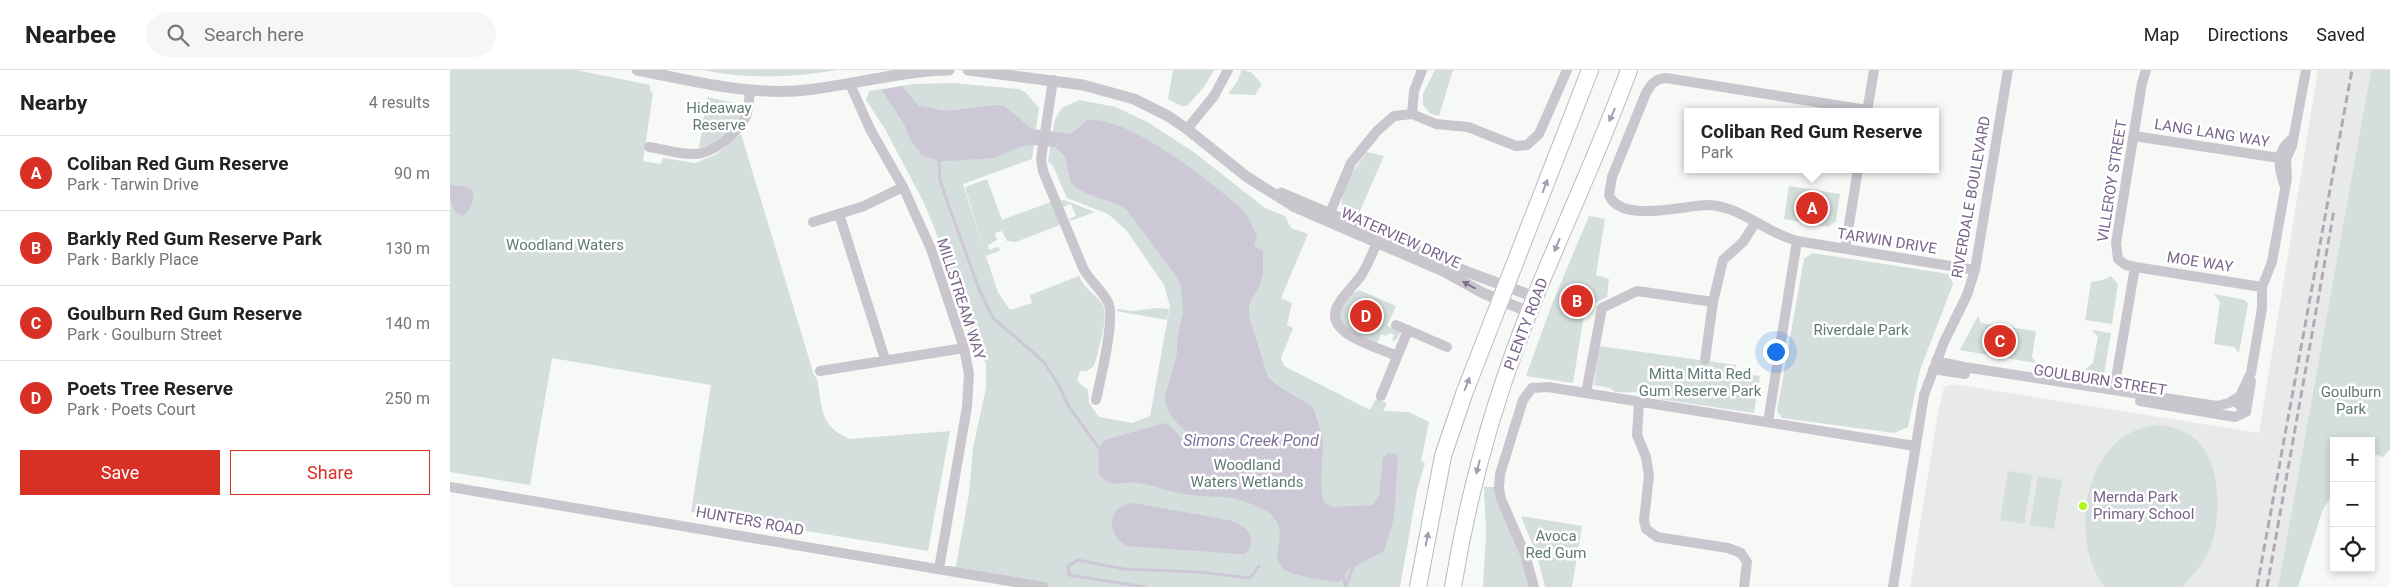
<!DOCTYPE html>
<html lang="en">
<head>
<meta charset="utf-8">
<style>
  :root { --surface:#fff; --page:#f6f6f6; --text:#222; --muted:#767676; --line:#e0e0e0; --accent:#d93025 }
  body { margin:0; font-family:Roboto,sans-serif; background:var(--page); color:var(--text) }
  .controls { position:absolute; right:15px; bottom:15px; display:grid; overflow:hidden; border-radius:0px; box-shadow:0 2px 8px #0003 }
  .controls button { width:45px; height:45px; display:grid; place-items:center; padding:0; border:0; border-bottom:1px solid var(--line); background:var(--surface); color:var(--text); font:25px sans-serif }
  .you { position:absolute; left:1325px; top:281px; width:18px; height:18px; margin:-12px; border:4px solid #fff; border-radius:50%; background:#1a73e8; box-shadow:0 0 0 8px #1a73e833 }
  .badge { display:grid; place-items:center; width:32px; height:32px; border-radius:50%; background:var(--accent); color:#fff; font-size:16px; font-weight:700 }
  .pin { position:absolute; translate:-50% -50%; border:2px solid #fff; box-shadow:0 1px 5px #0006 }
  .popup { position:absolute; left:1234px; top:38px; width:255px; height:65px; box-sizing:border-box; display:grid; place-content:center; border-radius:0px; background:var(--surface); filter:drop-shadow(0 1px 4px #0005); font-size:16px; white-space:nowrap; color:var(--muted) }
  .popup b { font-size:19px; color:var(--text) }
  .popup::after { content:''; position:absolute; left:50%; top:100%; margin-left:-10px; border:10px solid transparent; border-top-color:var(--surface) }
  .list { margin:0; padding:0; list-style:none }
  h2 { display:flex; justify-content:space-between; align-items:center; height:65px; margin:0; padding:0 20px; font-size:21px }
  h2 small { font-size:16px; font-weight:400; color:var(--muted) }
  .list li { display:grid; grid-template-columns:32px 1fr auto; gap:15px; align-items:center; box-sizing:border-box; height:75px; padding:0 20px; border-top:1px solid var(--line) }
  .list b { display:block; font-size:19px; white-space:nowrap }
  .list p { margin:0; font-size:16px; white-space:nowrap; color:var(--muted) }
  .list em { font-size:16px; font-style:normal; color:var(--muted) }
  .actions { display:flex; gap:10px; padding:15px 20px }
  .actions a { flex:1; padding:11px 0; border:1px solid var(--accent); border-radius:0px; text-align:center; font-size:18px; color:var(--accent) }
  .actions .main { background:var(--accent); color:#fff }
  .icon { flex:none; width:28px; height:28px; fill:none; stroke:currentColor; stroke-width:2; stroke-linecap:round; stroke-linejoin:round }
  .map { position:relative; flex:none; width:1940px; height:517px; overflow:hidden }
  header { display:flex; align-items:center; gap:30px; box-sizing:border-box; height:70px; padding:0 25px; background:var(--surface); border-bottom:1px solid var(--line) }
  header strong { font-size:24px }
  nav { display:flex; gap:28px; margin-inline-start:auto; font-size:18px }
  .search { width:350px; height:45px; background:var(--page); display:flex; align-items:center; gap:12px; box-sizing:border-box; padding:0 18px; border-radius:28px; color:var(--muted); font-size:19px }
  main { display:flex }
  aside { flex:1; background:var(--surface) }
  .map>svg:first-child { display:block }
  .built { fill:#e8e9e9 }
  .green { fill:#d4dedc }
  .water { fill:#cdc8d5 }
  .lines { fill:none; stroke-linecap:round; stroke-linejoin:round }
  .stream { stroke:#cdc8d5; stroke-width:3 }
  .trunk-casing { stroke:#bcb8c0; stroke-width:18 }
  .minor { stroke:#cac6ce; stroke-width:10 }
  .tertiary { stroke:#cac6ce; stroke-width:11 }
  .trunk { stroke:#fff; stroke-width:16 }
  .rail { stroke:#b0a9b6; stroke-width:3; stroke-dasharray:8 4; stroke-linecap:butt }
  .oneway { fill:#a79ab3 }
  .oneway2 { fill:#806e91 }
  .poi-dot { fill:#b0f619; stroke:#fff; stroke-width:2 }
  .labels { text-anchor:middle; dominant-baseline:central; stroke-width:5; stroke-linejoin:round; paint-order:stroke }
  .park-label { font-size:15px; fill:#607a78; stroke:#fff }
  .street-label { font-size:15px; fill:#78648a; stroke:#fff }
  .poi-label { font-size:15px; fill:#78648a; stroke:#fff; text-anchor:start }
  .water-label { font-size:16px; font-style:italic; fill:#7f6f9b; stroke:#fff }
</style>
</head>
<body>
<header>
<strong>Nearbee</strong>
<div class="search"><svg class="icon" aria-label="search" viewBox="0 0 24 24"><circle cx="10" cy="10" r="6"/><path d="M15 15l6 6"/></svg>Search here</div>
<nav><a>Map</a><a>Directions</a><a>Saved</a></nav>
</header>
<main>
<aside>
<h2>Nearby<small>4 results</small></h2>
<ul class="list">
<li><span class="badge">A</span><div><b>Coliban Red Gum Reserve</b><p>Park · Tarwin Drive</p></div><em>90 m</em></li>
<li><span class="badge">B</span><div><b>Barkly Red Gum Reserve Park</b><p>Park · Barkly Place</p></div><em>130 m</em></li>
<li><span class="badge">C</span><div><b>Goulburn Red Gum Reserve</b><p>Park · Goulburn Street</p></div><em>140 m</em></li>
<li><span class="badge">D</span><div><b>Poets Tree Reserve</b><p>Park · Poets Court</p></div><em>250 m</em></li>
</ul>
<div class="actions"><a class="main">Save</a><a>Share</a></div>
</aside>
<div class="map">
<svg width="1940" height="517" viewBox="0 0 1940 517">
  <rect width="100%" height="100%" fill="#f6f9f6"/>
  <path class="built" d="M1868,0H1921L1828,517H1460L1488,343L1494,317L1503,314L1809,363Z"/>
  <path class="green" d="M0,0H126L200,15V20L203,23L193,91L211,94L213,88L245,93L267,84L291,64L364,305L367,309C373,339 369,356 400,369L500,361L478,481L241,442L261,315L102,288L80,415L0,402Z
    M252,0H387C342,8 296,9 252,0Z
    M723,0H764L754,17L737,36H731L718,29Z
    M792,0L801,2L812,14L805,25L778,24L787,12Z
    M985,0H1003L989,46L981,44L973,35V24Z
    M1921,0H1940V379L1933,387L1921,383V371H1884V422L1873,439L1848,517H1828Z
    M503,13L569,19L575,22L589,38L582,89L513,114L535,183L515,117L537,109L552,150L601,132L610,155L566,172L557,171L552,161L545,163L547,170L538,175L539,180L548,177L551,180L536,186L548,222L560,240L582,233L580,225L629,206C634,218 645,225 652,233C660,244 648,283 644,296L637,301H630L627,311L638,320L639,333L649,347L682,353L700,346L720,236L714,215L677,161L665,150L658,144L617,128L603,96L598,91L605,49L612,38L629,30L666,37L699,53L745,83L815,138L835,146L841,158L858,164L831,228L842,233L837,255L843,258L831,288L834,296L920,340L926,329L937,333L933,341L959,342L979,352L971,391L975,393L967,420L950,517H601L505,501L519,424L523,378L536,318V294L521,261L490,172L473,131L435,59L416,30L419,21L464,14Z
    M257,27L294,35C292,54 267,75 249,78Z
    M917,82L934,86L906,150L894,144C885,124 906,97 917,82Z
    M1339,116L1390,124L1386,151L1378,157L1334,149Z
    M614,130L645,142L620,151L619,149L626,146L621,134L613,137L610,131Z
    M1139,146L1155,149L1146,205L1159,209L1157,227L1135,238L1123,313L1076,306L1102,234Z
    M1362,183L1499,204L1503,214L1470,300L1458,357L1444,363L1332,348L1327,341L1354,189Z
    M1661,206L1668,214L1662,254L1635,250L1641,212L1653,210Z
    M909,220L946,236L937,256L951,261L946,270L942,271L944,265L941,263L935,266L931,264L927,273L898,260L890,250L889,242L898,225Z
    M1764,224L1795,230L1798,234L1789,283L1784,277L1764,274L1770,232Z
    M708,238L719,239L717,250L666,241L668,239L682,241Z
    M1528,246L1531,253L1586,261L1582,287L1586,293L1510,280Z
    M1642,260L1661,263L1654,304L1635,300L1643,293L1648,267Z
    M1149,276L1286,295L1285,302L1310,306L1304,343L1209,329C1195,320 1180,323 1165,322L1160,318L1144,315Z
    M1707,355C1717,356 1728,358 1737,363C1772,383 1772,443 1761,476C1755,492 1743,505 1732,517H1656C1648,511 1643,497 1640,487C1625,436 1645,361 1707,355Z
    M1558,401L1582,405L1574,454L1550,450Z
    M1588,406L1612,410L1604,459L1580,455Z
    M1034,417H1044L1046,428L1070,484L1080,517H1033L1036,463Z
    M1071,446L1132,456L1122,517H1095L1087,486Z"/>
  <path class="water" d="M452,16L469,36L496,41L547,35L554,36L582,59L621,64L637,50C680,46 758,111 790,137L797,145L807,166L804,174L807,178L813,181V203L810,215L799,234V247L818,307L828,316L863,337L873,368L871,415L872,428L876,434L883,437L923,435L929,426L933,388L938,383L946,384L948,386L944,448L934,481L898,500L891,511L887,512C874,509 845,507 835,500C810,481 861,451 790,430C774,425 757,428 741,425C723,423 706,416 689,413C676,410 663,419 652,408C647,403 649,397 649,390C648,381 648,376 655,370L714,353C725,356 728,371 739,370V364C728,354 715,343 715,327L727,283V270L733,243L731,217L726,206L677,140C660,128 636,128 621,113L615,86L605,77L580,75L570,77L544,88L501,91H489L472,85L460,69L454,54L432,20Z
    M0,115L17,117L23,121C24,130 20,141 13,146C0,142 0,128 0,115Z
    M683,433L779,450C793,456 805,461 800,478L795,484H789L677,476C655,464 657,436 683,433Z"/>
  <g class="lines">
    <path class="stream" d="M489,91L490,110L496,128L529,219L543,248L594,292L608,314L619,337L649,378
      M894,508L895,517
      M896,515L903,498
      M695,517L619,505L618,496L628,490L674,499L749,502L800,508L809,496"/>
    <defs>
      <path id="trunk" d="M968,517L993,386L1014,324L1140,0
        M1003,517C1019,418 1047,320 1085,227C1116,151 1151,77 1179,0"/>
    </defs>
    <use href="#trunk" class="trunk-casing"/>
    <path class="minor" d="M603,10L591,89L593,101L633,198C640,211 651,219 658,232C666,247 650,311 646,330
      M400,14L420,59L453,117L481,179L514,278L519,304L517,337L489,499
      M1417,40L1216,8C1205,9 1201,14 1196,23L1162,107L1159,125C1171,154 1235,135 1258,135C1291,136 1316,163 1347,171L1525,200
      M1417,42L1424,0
      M962,44L964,21L972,0
      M737,59L764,26L778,0
      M1684,66L1836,89
      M199,77C213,79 230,85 245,84C264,83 288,63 296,46C299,39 299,28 300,20
      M1834,114C1828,96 1826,81 1842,69
      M880,143L901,93L927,61L944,46L962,44L986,54L1018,57L1066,76L1077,75L1089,64L1117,0
      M389,144L435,289
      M363,152L414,136L453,117
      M927,173C922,183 918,195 912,204C903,220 868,241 895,262C909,273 931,279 947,286
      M1395,179L1408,99
      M1685,197L1812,217
      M946,255L997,277
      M1255,290L1263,232
      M1486,291L1514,297L1767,336L1779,333L1790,326L1801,303L1812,238V217L1822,192L1837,108L1836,89L1842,76L1856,0
      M1483,299L1515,304
      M370,301L514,278
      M1664,320L1685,197L1676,195L1668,189L1666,173L1692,13L1696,0
      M1136,323L1152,238L1187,221L1263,232L1273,190L1293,172L1306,152
      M931,326L958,260
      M1690,331L1785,347L1796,342L1785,330
      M1189,332L1187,365L1196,387L1199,406L1194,450L1196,459L1207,467L1278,478L1291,483L1297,492L1294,517
      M1796,342L1801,311
      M1318,352L1347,171
      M0,417L594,517
      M1084,517L1075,484L1051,429L1049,418L1050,404L1073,330L1082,318L1098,317L1465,376
      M1443,517L1474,325L1494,272L1517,225L1525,200L1558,0"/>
    <path class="tertiary" d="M187,0C239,10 291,24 345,21C397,17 447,1 499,0
      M518,0L633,15L684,29L718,46L737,59L797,107L845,137L993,201L1033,223L1079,242
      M831,123L1020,203L1085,227"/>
    <use href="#trunk" class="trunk"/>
    <path class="rail" d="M1807,517L1902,0
      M1817,517L1884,140"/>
  </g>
  <defs><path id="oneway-solid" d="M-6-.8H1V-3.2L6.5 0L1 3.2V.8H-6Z" transform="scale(1.25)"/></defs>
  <g class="oneway">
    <use href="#oneway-solid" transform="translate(1162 45) rotate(114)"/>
    <use href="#oneway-solid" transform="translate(1095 116) rotate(-69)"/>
    <use href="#oneway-solid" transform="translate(1107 175) rotate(112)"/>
    <use href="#oneway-solid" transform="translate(1017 314) rotate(-69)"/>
    <use href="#oneway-solid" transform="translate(1028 397) rotate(104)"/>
    <use href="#oneway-solid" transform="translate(977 469) rotate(-79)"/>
  </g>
  <use class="oneway2" href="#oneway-solid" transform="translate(1019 215) rotate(-151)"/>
  <circle class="poi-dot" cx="1633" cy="436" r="5"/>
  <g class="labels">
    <g class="park-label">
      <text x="269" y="38">Hideaway<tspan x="269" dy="17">Reserve</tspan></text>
      <text x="115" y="175">Woodland Waters</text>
      <text x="1411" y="260">Riverdale Park</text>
      <text x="1250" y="304">Mitta Mitta Red<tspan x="1250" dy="17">Gum Reserve Park</tspan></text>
      <text x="1901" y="322">Goulburn<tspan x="1901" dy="17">Park</tspan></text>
      <text x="797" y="395">Woodland<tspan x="797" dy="17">Waters Wetlands</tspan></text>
      <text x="1106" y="466">Avoca<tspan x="1106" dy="17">Red Gum</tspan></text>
    </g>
    <g class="street-label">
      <text transform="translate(1762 63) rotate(9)">LANG LANG WAY</text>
      <text transform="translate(1662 111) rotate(-81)">VILLEROY STREET</text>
      <text transform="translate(1521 127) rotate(-80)">RIVERDALE BOULEVARD</text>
      <text transform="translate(951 168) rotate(24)">WATERVIEW DRIVE</text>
      <text transform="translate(1437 171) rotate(9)">TARWIN DRIVE</text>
      <text transform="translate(1750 192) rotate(9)">MOE WAY</text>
      <text transform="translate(511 229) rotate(72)">MILLSTREAM WAY</text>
      <text transform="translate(1076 254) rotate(-69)">PLENTY ROAD</text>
      <text transform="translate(1650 310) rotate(9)">GOULBURN STREET</text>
      <text transform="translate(300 451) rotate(10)">HUNTERS ROAD</text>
    </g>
    <g class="poi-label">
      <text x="1643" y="427">Mernda Park<tspan x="1643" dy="17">Primary School</tspan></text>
    </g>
    <g class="water-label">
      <text x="801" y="370">Simons Creek Pond</text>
    </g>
  </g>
</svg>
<div class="controls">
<button>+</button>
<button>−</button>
<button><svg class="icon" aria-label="locate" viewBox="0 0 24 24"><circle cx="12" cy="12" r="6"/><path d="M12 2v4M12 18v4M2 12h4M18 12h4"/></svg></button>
</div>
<div class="you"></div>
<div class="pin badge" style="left:1362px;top:138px">A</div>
<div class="popup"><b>Coliban Red Gum Reserve</b>Park</div>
<div class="pin badge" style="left:1127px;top:231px">B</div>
<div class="pin badge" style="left:1550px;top:271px">C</div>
<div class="pin badge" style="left:916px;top:246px">D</div>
</div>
</main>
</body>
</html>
